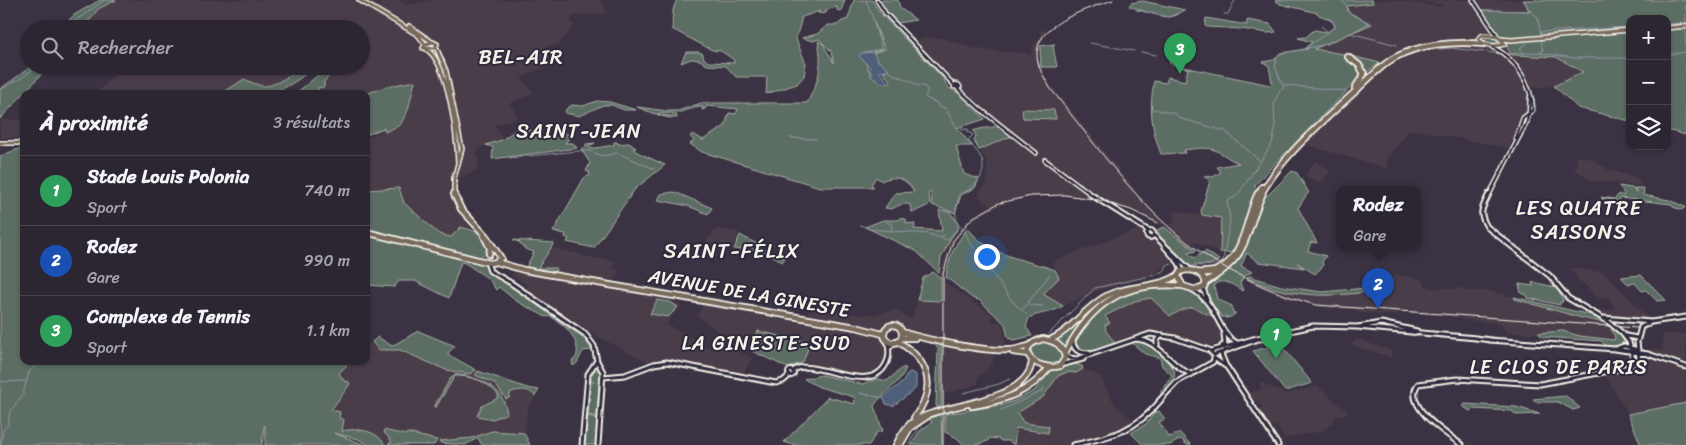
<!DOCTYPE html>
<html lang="fr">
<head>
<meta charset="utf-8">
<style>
  :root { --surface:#2c2632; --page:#38323e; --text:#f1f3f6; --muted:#a6a5ac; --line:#48434d; --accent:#d93025 }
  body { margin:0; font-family:Sriracha,sans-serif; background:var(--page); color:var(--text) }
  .controls { position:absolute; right:15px; top:15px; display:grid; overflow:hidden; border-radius:10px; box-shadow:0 1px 4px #0004 }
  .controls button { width:45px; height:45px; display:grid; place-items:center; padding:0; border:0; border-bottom:1px solid var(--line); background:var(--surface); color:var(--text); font:25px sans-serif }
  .you { position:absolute; left:986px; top:256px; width:18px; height:18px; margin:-12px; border:4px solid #fff; border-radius:50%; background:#1a73e8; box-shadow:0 0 0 8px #1a73e833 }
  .badge { display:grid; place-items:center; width:32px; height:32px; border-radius:50%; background:var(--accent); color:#fff; font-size:16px; font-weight:700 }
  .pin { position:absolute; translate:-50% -41px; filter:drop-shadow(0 1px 2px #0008) }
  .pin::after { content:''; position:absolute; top:26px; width:18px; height:15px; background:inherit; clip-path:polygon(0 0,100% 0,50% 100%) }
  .popup { position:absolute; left:1336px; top:186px; width:85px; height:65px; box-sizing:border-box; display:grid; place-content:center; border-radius:10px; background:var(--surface); filter:drop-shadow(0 1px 4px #0005); font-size:16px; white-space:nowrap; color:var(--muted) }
  .popup b { font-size:19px; color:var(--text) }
  .popup::after { content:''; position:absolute; left:50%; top:100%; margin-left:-10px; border:10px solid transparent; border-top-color:var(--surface) }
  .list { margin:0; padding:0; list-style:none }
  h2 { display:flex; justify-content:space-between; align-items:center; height:65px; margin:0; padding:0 20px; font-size:21px }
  h2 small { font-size:16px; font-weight:400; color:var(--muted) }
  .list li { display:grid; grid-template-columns:32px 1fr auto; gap:15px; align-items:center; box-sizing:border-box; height:70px; padding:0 20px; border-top:1px solid var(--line) }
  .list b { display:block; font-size:19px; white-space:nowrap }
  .list p { margin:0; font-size:16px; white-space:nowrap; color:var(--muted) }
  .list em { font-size:16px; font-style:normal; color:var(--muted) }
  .icon { flex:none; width:28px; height:28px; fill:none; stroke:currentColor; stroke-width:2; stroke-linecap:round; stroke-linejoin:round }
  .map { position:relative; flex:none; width:1686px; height:445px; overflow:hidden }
  .search { position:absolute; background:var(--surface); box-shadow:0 1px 4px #0004; left:20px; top:20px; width:350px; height:55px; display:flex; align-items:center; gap:12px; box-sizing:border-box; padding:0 18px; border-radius:28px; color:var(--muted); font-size:19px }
  .panel { position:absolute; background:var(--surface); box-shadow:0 1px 4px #0004; left:20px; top:90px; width:350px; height:275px; border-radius:10px }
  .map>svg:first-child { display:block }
  .built { fill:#4a3e4a }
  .green { fill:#5c6d64; stroke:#a8afa6; fill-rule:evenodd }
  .water { fill:#4f5e79; stroke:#9199a5 }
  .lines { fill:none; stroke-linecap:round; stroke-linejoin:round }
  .stream { stroke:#9199a5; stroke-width:1 }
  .secondary-far1-casing { stroke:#f4f1e8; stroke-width:5.5 }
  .secondary-casing { stroke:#f4f1e8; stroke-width:7 }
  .primary-far1-casing { stroke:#f4f1e8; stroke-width:6 }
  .primary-casing { stroke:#f4f1e8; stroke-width:8 }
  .highway-far1-casing { stroke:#f4f1e8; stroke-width:8 }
  .highway-casing { stroke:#f4f1e8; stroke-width:9 }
  .secondary-far1 { stroke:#2f2a3d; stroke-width:2.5 }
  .secondary { stroke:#2f2a3d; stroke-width:3 }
  .primary-far1 { stroke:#77695c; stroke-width:3 }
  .primary { stroke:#77695c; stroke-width:4.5 }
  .highway-far1 { stroke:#77695c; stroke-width:4.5 }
  .highway { stroke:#77695c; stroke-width:5.5 }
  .rail { stroke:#f4f1e8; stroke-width:1 }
  .secondary-bridge-casing { stroke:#f4f1e8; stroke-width:7; stroke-linecap:butt }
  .secondary-bridge { stroke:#2f2a3d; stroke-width:3 }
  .labels { text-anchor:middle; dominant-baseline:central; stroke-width:4; stroke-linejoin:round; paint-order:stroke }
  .street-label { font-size:19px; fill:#f4f1e8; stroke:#2f2a3d }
  .neighbourhood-label { font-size:20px; letter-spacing:1px; fill:#f4f1e8; stroke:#2f2a3d }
  .quarter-label { font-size:21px; letter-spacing:1px; fill:#f4f1e8; stroke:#2f2a3d }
</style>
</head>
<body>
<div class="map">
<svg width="1686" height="445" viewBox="0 0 1686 445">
  <rect width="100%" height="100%" fill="#3b3343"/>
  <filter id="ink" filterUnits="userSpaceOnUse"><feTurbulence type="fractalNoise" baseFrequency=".02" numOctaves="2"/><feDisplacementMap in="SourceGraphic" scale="10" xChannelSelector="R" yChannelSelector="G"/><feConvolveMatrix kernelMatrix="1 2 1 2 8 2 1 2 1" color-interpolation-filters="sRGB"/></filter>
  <g filter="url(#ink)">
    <path class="built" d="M116,0H381L376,4L379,6L386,0H399L407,5L431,0H600L607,13L572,16L570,23L575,24L559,44L544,47L554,64L521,77L534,93L510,103L518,117L495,125L502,140L479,148L477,154L479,166L477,170L451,182V191L454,202L459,211L475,226L476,231L461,227L451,237L439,234L404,203L399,188L366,190V138L400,125L408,110L415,81L385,87L363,94H317L318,88L327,81L332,73L330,66H361V29H77L91,19L98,9Z
      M1371,0H1394L1443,7L1442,4L1409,0H1524L1530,11H1482L1512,55L1556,57L1584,72L1554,86L1527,88L1533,99L1535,110L1515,135L1509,148L1410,129L1386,159L1387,168L1295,142L1346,92L1379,64L1343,54L1315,51L1313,49L1371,25L1348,11L1347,6L1371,3Z
      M1042,30L1048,32L1040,46L1039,59L1046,79L1143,200L1165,223L1160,225L1133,211L1104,202L1099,200L1100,197L1092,196L1095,199L1054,195L1027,198L1006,203L987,212L973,221L963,230L951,249L946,265L944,282L992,315V322H999L1003,326L1005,346L995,354L992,364L978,378V384L945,394V408H941V344L912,334L807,316L809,304L859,315L877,314L895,309L905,316L912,318L917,300L941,301V270L950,242L967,221L992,206L982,200L979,193L985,184L987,177V162L979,150L1009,137H1014L923,50L916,41L929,37L947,39L974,49L1029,54L1030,56L1033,46L1042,34L1039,32Z
      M83,66H303L297,73L271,87L257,85L244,79L221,94H96L114,75Z
      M0,120H24V139L0,138Z
      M1575,156L1590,158L1607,169L1639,179L1641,186L1591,180L1573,168L1578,165Z
      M1316,161L1331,171L1320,183L1305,176Z
      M1174,211L1221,218L1220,252L1195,242L1154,274L1097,291L1063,306L1043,294L1059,278L1053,264L1057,260L1140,228L1151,230L1168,226L1174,223Z
      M716,229L739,232L732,250L712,247L706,244L707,240L713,234L704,231L711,233Z
      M551,248L581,254L580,256L616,261L612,269L619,271L611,288L664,297L681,306L666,324L716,351L725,345L752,358L743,374L679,360L648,362L598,337L525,289L528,286L511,275L515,270L534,274Z
      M1570,268L1604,272L1650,320L1604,317L1601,313L1594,311L1615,310L1610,299L1599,298L1577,278Z
      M1398,275L1421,279L1426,286L1433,288H1450L1453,290L1459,287L1463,291H1487L1514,297L1515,300L1582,318L1610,324L1623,337V343L1618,346L1606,347L1602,341L1543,337L1538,333L1506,332L1500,323L1464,320L1457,317L1397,312L1398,315H1375L1374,313H1358L1357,310L1321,307L1288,299L1251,284L1254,281L1278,290L1316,296H1334L1389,287L1391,278Z
      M1151,298L1170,315L1189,306L1195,307L1216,317L1222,332L1223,342L1211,345H1201L1176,336L1152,333L1115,343L1106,331L1105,325L1109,324L1105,316L1135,301Z
      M704,303L879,336L886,343L885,361L881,367L869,374L855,375L803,362L788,368L734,342L697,316Z
      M1663,334H1686V403L1628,414L1606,376L1641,368L1652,357V348L1662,351Z
      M378,337L391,346L399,342L446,354L481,372L527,388L539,390L527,411L524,433L530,445L480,442L478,438L465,445H369L358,439L334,433L301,399L348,361H366V347Z
      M1355,340H1360L1391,351V357L1351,345Z
      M1083,369L1100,376L1114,403L1132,419L1131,424L1108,435L1066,445H1014L1016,428L1048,433L1049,426L1024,423L1016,413L1042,397L1058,376L1067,372Z
      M1259,381L1285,394L1318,386L1348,412L1333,418L1334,421L1322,431L1284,438L1277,426L1271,427L1258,409L1262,408L1261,406L1247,393L1261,390Z"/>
    <path class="green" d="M100,0H116L98,9L91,19L77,29H48L55,26L61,28L74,15Z
      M677,0H845L841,11L837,10V7L825,10L827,12L824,14L818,13L820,11L802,17L796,39L806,64L804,76L797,84L766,94L767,77H736L726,66L707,65L700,60L691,59L681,63L686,52H699L703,54V57L708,62L734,63V60L721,51L712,50L672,29C673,19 671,10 677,0Z
      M854,0H872L880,13L942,77L949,88L958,93L985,119L957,128L972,146H956L964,174L979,179L975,188L961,195L955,213L932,205L931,192L928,193L930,202L929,205L914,212H912L910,205C903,202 898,206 892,209L885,208L895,193L914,192C908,179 894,174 882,181L876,177L871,185L874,187H820L702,152L690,144L694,141L690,136L693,134L703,140L725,126L729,113L736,114L738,109L707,106L705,109L702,110L703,107C693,107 686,111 676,114L677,118H670L657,115L673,116V113L655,114L637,107L667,111H678L701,103H807C819,80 823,67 818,41L823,44L834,63L831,51L819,39L813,41L802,38L817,34L828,25H837L842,21L848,19ZM874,23L885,49L873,53L878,61L889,69L883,72L891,82L887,84L872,77L861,53L882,49Z
      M878,0H898L900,8L916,20L898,23L882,7Z
      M1275,0H1372L1373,3L1347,6L1348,12L1372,24L1314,49L1343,54L1380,63C1363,73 1349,89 1336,102C1308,129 1281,157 1254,186L1267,196L1292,171L1297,173L1309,193L1307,194L1298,208L1317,243L1311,242L1308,251L1326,256L1322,262L1323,266L1315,274L1297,263L1304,268L1258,262L1247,253L1241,266L1252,272L1244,276L1240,283L1243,291C1237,288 1224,276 1214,285L1217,299L1232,306L1233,313H1236L1231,317L1225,318L1228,317H1222L1213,305L1206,291C1208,287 1208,284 1211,281C1221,271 1236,268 1243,254L1220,252L1221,218L1202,215L1201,211L1210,181L1204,176L1213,177L1221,172L1217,167L1239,163C1230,160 1225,155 1217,151C1207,146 1194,149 1184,150L1185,153L1161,154C1151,128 1149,108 1154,81L1166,83L1168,77L1185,81L1188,69L1169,63L1170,61H1176V63L1179,66L1270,85L1272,83L1269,66L1263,62L1274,60L1280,53L1308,49L1305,48L1312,42L1298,38L1306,37L1314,30L1327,32L1335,27L1332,20L1319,15L1318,13L1280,4Z
      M1524,0H1686V135L1667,130V19H1630V121L1578,108L1554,86L1583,72L1556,57L1512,55L1504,43L1501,45L1484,44L1480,38L1482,36L1500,38L1482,10L1529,11Z
      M1143,1L1185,10C1180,12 1174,17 1169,17C1159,17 1138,9 1129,6L1131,3Z
      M1206,18L1247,25V20L1270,24L1276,32L1268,33L1241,29L1208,27L1205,26Z
      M1055,44L1053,46L1057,67H1041L1040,46Z
      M32,66H49L0,119V89Z
      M303,66H330L332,73L324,82V87L318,88L317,94H295L317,76L319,67L312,66C308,76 279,92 269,94C254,96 236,94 221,94L244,79C262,87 265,89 282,80C290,76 296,73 303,66Z
      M415,81L408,110L400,125L385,132L384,128L366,135V94L385,87Z
      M597,101L610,102L636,110H624L612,105H603L579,116L565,113L566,109L572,105L583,106Z
      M1022,109L1054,110L1056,119L1023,118Z
      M999,125L1014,137H1009L979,150L974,141L976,135L973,131C983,127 990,129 999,125Z
      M527,130L539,131V138C547,141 551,139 556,133L565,132L566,134H573L565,143H573L577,148L492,159L493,147L486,145L502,140L514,131Z
      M614,142H617L618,144L629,143L636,148L633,149L637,152L665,165L635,189L594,248L567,242L569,239L565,237L566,234L553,232L584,178L589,176L590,173L586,171L590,163L581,149L586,147V144L595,143L589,146L590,149L614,145Z
      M24,147V361H351L339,373L345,382L348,381L350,384L331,410L340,412L339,418L344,420L342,431C355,428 377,429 385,445H369L358,439L334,433L365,445H265V425L264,427L262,445H0V156Z
      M1619,186L1632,188L1637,193L1634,188H1644L1643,195L1669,200L1685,207L1682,210L1673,207L1671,204L1620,198L1619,202L1603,198V200L1601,197L1615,199L1619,194L1623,196L1624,194Z
      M399,188L404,203L439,234L451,237L461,227C477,232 487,233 488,252L478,258L366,230V190Z
      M673,192L677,193L712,208L708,214L688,206L658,200L661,194Z
      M939,210C952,211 954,216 959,227L951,238L941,258L939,273L916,251L865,227L883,220H899V218L906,219V223L915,224L914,229L942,231Z
      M1164,227L1196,251L1188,253L1194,258L1206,251L1219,260C1212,265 1204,266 1195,264V269C1185,266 1159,240 1157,230Z
      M968,228C988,256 1024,259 1055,270L1059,278L1043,294L1063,306C1050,314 1040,312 1029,318L1026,327L1032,336L1014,340L1008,338L1005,324L979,300L972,298L946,277C948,258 956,242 968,228Z
      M366,234L485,264L487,272L503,281L576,333L586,341L592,350L583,351L577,363L573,366L572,361L576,358C582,340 564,324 550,316L546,317L516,301L499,287L496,290L489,279L465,263L461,262L449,298L415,281H399L394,287L366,285Z
      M740,235L757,244L756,246L785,258L782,262C769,250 751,251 734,249Z
      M513,240L554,243L538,268H555L556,270L553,273L528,268L527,265L534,252L525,249L519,242Z
      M933,272L941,278V301L917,300L923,278Z
      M1641,275L1666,300L1657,301L1646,290L1642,291L1635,283L1628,284L1621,277Z
      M1249,276L1281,286L1322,292L1388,286L1389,288C1338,298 1295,300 1247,278Z
      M1173,280L1176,284C1122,289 1093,297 1066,347L1055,340L1092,306L1114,294Z
      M1532,282L1555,287L1562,297L1563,302H1560V305L1528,298L1527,295L1521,293L1519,284L1533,286Z
      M1179,287L1201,296L1216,317C1189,310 1201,300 1170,316L1151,298L1135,301L1105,316L1110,323L1105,325L1106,331L1115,343L1087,353C1081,351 1073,349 1075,341C1083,331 1090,318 1100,310C1121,292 1152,287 1179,287Z
      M1514,297L1591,315L1610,324L1582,318L1515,299Z
      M657,300L670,302L678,307L668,317L650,314Z
      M1615,328L1624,340L1622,345L1606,347L1602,341L1543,337L1538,333L1562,331L1580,336L1614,340L1615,337L1611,329Z
      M418,331L455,346L447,354L476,370L470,374L446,370L400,350H379L372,342L378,337L392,346Z
      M758,331L810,343L803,362L788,368L750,350Z
      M1045,340L1059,346L1064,357L1057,366L1036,363L1030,353L1033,344Z
      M1139,340C1157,344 1166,358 1175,372L1174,379L1161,395V391L1172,375L1162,366L1160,358L1145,354L1131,342Z
      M934,343L941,344V408L936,406L938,349Z
      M1280,344L1312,383L1285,391L1253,351Z
      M1074,364L1082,366L1083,369L1076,373L1067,372L1058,376L1043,397L1017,413L1024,423L1049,426L1048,433L1016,428L1014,445L1009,441H1001L999,439L989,438L988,441L975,445H964L957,438L945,432V414L1002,405L1014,401L1034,391L1052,370Z
      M902,368H906C900,385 883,391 874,406L883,431L877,432L869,445H794L784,442L828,397L855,404L854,397L819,387L804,379L822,375L862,384L878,379L887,381Z
      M593,370H599L602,373L601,383H599L597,417L588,415L591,381H594L589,379Z
      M478,371L527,388L539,390L535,396C529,389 522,389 511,392L509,398L506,399L494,383L475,375Z
      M456,374C479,378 503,385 507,413L493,419L477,416L482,406L498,398V395C488,381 471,376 455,376L436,407H434L450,379Z
      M1566,396L1580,408L1573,410L1558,402H1535L1533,399Z
      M1686,403V445H1641L1628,414Z
      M1465,404L1516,407L1540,414L1516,415L1512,411L1473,409L1470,411L1462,406Z
      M1159,411L1165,419L1159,422L1169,437L1180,433L1191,445H1187L1181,439L1170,445H1143L1131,433L1146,424L1155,412Z
      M941,414L942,445H911L920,431L932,422L929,419Z
      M588,416L597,418L595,445H585Z
      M384,430L405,435L407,433L437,440L434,445H387L392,442L383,431Z
      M492,431L524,433L530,445H482L478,438L465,445L441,443L439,441L472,438Z"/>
    <path class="water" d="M873,52L878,61L889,69L880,72L889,83H880L877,79L872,77L869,66L859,56L861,53Z
      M911,372L916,375V387L914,390L893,406L886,404L883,397L903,382L908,373Z"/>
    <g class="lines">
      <path class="stream" d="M866,0L884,49L873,52
        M1341,0L1347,6L1348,12L1369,23L1351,33
        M1523,0L1531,12L1537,16L1541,35
        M1136,10L1169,17L1178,13
        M1484,10L1531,11
        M1224,14H1228L1235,0
        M1325,17L1334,23L1335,27L1328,32
        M1667,24L1686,23
        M63,29L105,0
        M1541,32L1630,27
        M1090,43L1134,51
        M1303,50L1328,32L1321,26
        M1421,51L1451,48L1484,52
        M1141,52L1156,55
        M1487,52L1501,54
        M1540,53L1574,58H1630
        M1280,54L1327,44L1350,33L1397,45
        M1509,54L1543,52L1541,40
        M1524,54L1520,48L1527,43
        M1667,55L1686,52
        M888,70C897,79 908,77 917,86H924L928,90L925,97L938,104L937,106L945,108L958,130L968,129V132L973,135L968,140C972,146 980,154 982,160C987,177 973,189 960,194C957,204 952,217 960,225C964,231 966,232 968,239L1012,301L1027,315
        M1284,85L1345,91
        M0,90L23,77L37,66
        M1153,109L1173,113L1182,119L1225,131L1260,161
        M790,138L816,139
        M620,154L654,169
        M509,158L578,151H590L602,156L618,153
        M887,222L892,225V230
        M860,225L870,229L928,234L948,240L959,226
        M940,237L945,235
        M1192,266L1215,265L1223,261L1230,220L1227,201L1237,196L1272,144L1275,130L1274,103L1280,90L1284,88L1275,67L1277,60
        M1029,305L1043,306
        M1023,309L1050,274
        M1049,334L1095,288L1155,275L1165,270L1167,265L1172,264
        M0,382L25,381
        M860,393L883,398
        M963,393L999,384L1010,379
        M1001,410L1043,391L1044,387
        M1,445L3,430L8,425L10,412L23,394L29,372L41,361
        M908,445L921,425"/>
      <defs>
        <path id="secondary-far1" d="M877,0L885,13L954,85
          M1473,0L1498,37
          M1492,47C1515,57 1532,85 1533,110L1523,118L1516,139
          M956,84L959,85L960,87H954Z
          M957,88L980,109L1036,153
          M1529,114L1530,97
          M1045,160L1092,195
          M1489,195L1527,122L1528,115"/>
        <path id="secondary" d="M1090,194L1149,231
          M1489,194C1482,209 1478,212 1487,227L1550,276L1568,298L1609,322
          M1146.5 234a3.5 3.5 0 1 1 7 0a3.5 3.5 0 1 1-7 0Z
          M1154,235L1189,269
          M1165,247L1179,263L1182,271
          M487,262L490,271L511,283L585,334L594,346L597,361L603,372L598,445
          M1203,288L1207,300
          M1193,290C1218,304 1217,333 1237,343
          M1604,318L1651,322L1686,317
          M1358,327L1381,323L1417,331
          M1622,333L1629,342L1634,363
          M1626,336L1637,338
          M1475,338L1491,340
          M1136,339C1161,341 1169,366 1191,374
          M1489,340L1615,349L1648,354L1686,367
          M1073,341C1073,350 1080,353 1089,353
          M1157,345V340L1162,335
          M1222,346L1225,344L1224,334
          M890,347L895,341
          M1618,348L1624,346L1638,350
          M1225,350L1221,354L1226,366
          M1211,351L1253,339L1313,326L1357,327L1476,338
          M1065,355L1069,358L1077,359L1150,334L1175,338L1209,350L1214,355
          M1214,355L1258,339L1282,338L1288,332
          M1214,358L1227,367L1278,445
          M1060,365L1083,359
          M788.5 373a2.5 2.5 0 1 1 5 0a2.5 2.5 0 1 1-5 0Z
          M793,371C810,354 875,402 888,359C890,354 888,346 888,340
          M603,377L625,375L654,364L667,362L776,383L783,381L790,375
          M1159,401L1177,382L1213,362L1214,358
          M582,445L588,374L596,362
          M1073,445C1111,437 1136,431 1161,400
          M1462,445C1448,435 1402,406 1418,384L1457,379L1540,384L1630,367L1639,359L1637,342L1641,327L1651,322"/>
        <path id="primary-far1" d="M359,0L418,35L425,44
          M409,26L432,42
          M1667,28L1686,26
          M1483,35L1498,37L1505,44C1495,47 1486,47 1478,39Z
          M1501,39L1512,40L1630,30
          M433,42L437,44L435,48H423L426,44Z
          M436,47L446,71L462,149L454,178V195
          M426,49C449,63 457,137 458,164
          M0,143H24"/>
        <path id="primary" d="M366,232L490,263L496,262L501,258L486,236L461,209L454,194
          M484,236L490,248L489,254
          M496,262L524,270L604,284
          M1186,270C1196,270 1202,273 1206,282L1204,287L1196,290L1183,286L1178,277L1180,272Z
          M604,284L856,327L883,334
          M884 334a9 9 0 1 1 18 0a9 9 0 1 1-18 0Z
          M902,332C927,340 985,352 1010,350C1016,350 1023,347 1029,346
          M901,338H915
          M1043,339C1055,341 1063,345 1065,358L1060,366C1035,372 1011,347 1043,339Z
          M1050,340C1073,330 1084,307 1108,295C1130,284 1157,289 1178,275
          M897,341C929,360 938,387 914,418
          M1013,352L1028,354
          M1065,353C1092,302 1124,281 1183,286
          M972,406C1003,401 1029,393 1049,368
          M896,445C900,437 904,429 911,423C939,402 1028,405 1032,361
          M900,445L910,428L928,416"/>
        <path id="highway-far1" d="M1348,57L1359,65L1364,74L1355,88
          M1258,195L1262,187
          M1261,195C1279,158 1328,117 1359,88C1370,78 1380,66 1394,58C1419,44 1454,41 1483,44"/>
        <path id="highway" d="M1200,273C1205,272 1211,273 1216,271C1245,260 1246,218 1258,194
          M1206,282C1252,253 1242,238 1262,194"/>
      </defs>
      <use href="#secondary-far1" class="secondary-far1-casing"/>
      <use href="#secondary" class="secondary-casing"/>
      <use href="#primary-far1" class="primary-far1-casing"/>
      <use href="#primary" class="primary-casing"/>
      <use href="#highway-far1" class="highway-far1-casing"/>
      <use href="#highway" class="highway-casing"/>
      <use href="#secondary-far1" class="secondary-far1"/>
      <use href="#secondary" class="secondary"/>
      <use href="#primary-far1" class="primary-far1"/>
      <use href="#primary" class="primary"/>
      <use href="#highway-far1" class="highway-far1"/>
      <use href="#highway" class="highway"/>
      <path class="rail" d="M1113,0C1090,8 1039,22 1037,52C1036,65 1044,77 1050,88C1089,136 1131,196 1178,235C1218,268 1266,291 1316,305L1637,328
        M943,445V274L953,241L972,218L999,203L1031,196L1065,195L1099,200L1131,210L1158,223"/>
      <defs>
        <path id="secondary-bridge" d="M1609,322L1622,333"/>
      </defs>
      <use href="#secondary-bridge" class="secondary-bridge-casing"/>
      <use href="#secondary-bridge" class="secondary-bridge"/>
    </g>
  </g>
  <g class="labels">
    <g class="street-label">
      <text transform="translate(749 293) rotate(10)">AVENUE DE LA GINESTE</text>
    </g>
    <g class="neighbourhood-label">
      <text x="579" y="131">SAINT-JEAN</text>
      <text x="766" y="343">LA GINESTE-SUD</text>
      <text x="1559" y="367">LE CLOS DE PARIS</text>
    </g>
    <g class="quarter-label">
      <text x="521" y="57">BEL-AIR</text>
      <text x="1579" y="208">LES QUATRE<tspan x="1579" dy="24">SAISONS</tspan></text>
      <text x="732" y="251">SAINT-FÉLIX</text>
    </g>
  </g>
</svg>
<div class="controls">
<button>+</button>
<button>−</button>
<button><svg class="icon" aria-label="layers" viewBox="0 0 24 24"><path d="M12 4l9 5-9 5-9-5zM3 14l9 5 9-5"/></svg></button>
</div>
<div class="you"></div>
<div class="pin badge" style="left:1276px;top:359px;background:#2e9e5b">1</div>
<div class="pin badge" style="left:1378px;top:309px;background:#1a4fb4">2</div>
<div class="popup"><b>Rodez</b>Gare</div>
<div class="pin badge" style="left:1180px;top:74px;background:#2e9e5b">3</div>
<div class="search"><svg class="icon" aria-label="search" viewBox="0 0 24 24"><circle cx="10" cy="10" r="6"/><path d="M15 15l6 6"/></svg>Rechercher</div>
<section class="panel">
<h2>À proximité<small>3 résultats</small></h2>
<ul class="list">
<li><span class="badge" style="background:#2e9e5b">1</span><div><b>Stade Louis Polonia</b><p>Sport</p></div><em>740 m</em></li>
<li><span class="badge" style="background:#1a4fb4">2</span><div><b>Rodez</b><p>Gare</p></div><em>990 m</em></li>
<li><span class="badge" style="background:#2e9e5b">3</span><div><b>Complexe de Tennis</b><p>Sport</p></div><em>1.1 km</em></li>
</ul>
</section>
</div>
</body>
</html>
